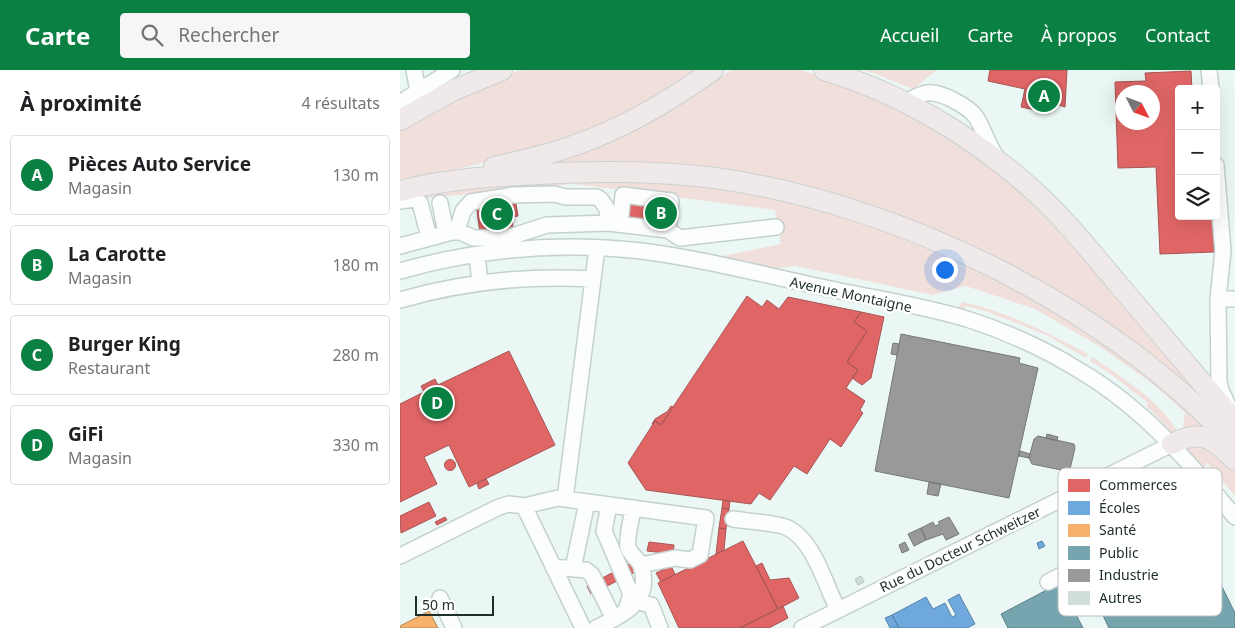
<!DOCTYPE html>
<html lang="fr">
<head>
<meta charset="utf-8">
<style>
  :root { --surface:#fff; --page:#f6f6f6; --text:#202124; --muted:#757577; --line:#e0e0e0; --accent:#0b8043 }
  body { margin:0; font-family:"Noto Sans",sans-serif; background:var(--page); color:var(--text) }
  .controls { position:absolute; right:15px; top:15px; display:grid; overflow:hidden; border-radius:5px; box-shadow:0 5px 20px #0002 }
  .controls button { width:45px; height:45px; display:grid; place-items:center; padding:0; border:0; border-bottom:1px solid var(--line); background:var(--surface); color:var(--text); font:25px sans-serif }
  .compass { position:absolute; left:715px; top:15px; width:45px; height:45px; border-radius:50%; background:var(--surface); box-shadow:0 5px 20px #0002; rotate:132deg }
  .scale { position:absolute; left:15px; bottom:12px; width:79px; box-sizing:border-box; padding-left:5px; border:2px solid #1e2e29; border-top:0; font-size:14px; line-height:18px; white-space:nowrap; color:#1e2e29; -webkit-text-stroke:4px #fff; paint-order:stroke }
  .you { position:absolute; left:544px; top:199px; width:18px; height:18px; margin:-12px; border:4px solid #fff; border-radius:50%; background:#1a73e8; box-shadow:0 0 0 8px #1a73e833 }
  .badge { display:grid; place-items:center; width:32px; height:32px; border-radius:50%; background:var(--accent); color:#fff; font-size:16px; font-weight:700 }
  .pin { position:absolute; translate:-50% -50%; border:2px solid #fff; box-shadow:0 1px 5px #0006 }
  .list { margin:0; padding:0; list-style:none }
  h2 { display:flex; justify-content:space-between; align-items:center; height:65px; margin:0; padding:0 20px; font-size:21px }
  h2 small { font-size:16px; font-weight:400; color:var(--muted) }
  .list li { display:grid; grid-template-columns:32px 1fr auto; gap:15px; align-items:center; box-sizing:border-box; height:80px; margin:0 10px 10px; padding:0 10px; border:1px solid var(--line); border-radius:5px }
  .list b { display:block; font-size:19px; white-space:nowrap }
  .list p { margin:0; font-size:16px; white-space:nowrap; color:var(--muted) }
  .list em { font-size:16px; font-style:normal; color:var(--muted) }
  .icon { flex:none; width:28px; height:28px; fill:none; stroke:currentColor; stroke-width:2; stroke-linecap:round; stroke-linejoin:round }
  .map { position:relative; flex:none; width:835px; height:558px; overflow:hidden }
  header { display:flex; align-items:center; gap:30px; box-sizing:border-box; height:70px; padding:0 25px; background:var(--accent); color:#fff }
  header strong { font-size:24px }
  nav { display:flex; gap:28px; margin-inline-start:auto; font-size:18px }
  .search { width:350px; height:45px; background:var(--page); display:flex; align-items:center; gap:12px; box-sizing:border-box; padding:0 18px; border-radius:5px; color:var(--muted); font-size:19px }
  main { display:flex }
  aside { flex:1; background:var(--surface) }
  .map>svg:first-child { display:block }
  .green { fill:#f1dfdb }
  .shops { fill:#e06666; stroke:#a65554; fill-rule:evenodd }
  .schools { fill:#6fa8dc; stroke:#5783a6 }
  .health { fill:#f6b26b; stroke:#b58a57 }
  .public { fill:#76a5af; stroke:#5c8187 }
  .industry { fill:#999; stroke:#747977 }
  .building { fill:#d1deda; stroke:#b7c4c0 }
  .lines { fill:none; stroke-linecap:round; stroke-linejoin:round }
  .minor-casing { stroke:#c4d1ce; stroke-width:18 }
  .major-casing { stroke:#cbd2d0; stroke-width:22 }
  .minor { stroke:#fcfefd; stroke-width:15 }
  .major { stroke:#efe9e9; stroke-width:20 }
  .labels { text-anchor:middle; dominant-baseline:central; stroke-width:5; stroke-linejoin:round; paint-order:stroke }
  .street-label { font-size:14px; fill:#1e2e29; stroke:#fff }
  .key { fill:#fff; stroke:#bcc0bf; stroke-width:1 }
  .key-label { font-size:14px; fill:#1e2e29 }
</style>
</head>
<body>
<header>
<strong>Carte</strong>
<div class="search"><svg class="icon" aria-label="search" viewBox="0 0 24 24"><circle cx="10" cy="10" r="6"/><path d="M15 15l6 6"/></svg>Rechercher</div>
<nav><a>Accueil</a><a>Carte</a><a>À propos</a><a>Contact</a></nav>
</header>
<main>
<aside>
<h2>À proximité<small>4 résultats</small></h2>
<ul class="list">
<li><span class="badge">A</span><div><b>Pièces Auto Service</b><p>Magasin</p></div><em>130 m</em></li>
<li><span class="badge">B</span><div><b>La Carotte</b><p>Magasin</p></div><em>180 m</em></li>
<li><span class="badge">C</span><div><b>Burger King</b><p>Restaurant</p></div><em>280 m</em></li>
<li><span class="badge">D</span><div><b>GiFi</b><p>Magasin</p></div><em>330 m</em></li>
</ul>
</aside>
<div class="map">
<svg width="835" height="558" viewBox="0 0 835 558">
  <rect width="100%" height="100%" fill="#ebf7f4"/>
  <path class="green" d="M121,0H298L229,45L123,83L0,113V58L87,12Z
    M331,0H401L441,14L492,33L593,96L653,149L820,344L739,277L415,121L156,96L142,91C165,84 190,79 212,70C255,53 293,27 331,0Z
    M462,0H537L513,19L473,3Z
    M189,108L287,112L398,131L498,164L596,207L714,277L810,357L788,363L783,356L785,342L750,312L699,276L635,239L566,216L533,225L396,196L377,198L319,187L381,174L375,140L174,114L27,128L16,123Z
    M563,232C608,242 648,263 688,284L686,288L648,266L624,256L585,241L565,236L563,243L557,238Z
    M692,287C723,308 761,331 779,364H771L767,361L769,359L746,336L748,333L709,303L690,291Z
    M795,372L835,397V426L807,393L802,399L787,379L789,374Z"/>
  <path class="shops" d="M590,0H667L665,37L653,33L650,43L621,37L625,19L588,11Z
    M791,1L792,19H779V146H812L814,182L760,184L756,97L718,98L715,12L746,11L745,3ZM722,22H752V52H722Z
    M115,128L118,146L112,147L113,160L80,164L76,133Z
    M224,128L258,132L255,153L222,149Z
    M258,132L267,133L264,156L255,155Z
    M347,226L362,237L367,230L379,239L388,227L461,242L454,252L467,261L447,292L458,300L446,318L465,331L460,340L463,343L441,377L430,369L407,404L394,396L370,430L359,423L351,434L246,420L228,393L255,351L261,355Z
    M461,242L484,247L471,308L462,315L452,308L458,300L447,292L467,261L454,252Z
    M109,281L155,375L69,417L49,375L24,387L37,414L0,432V334L24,322L21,316L35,309L38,315Z
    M271,336L273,337L261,355L255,351L253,354H252L255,349L268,341Z
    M44.5 395a5.5 5.5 0 1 1 11 0a5.5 5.5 0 1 1-11 0Z
    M86,409L89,414L79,419L77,414Z
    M323,430L330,431L329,439L322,438Z
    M29,432L36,446L1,463L0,446Z
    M322,438L329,439L326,459L319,458Z
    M45,447L47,450L37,455L35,452Z
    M319,458L326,459L324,480L316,484Z
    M343,471L378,539L340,558H279L258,513Z
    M249,472L274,475L273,484L247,481Z
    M231,493L235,502L191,524L187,516Z
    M362,493L370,510L389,508L399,528L378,539L356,496Z
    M271,496L275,504L261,512L256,503Z
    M383,536L388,548L369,558H340Z"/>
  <path class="schools" d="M642,471L645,476L639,479L637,473Z
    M559,524L575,554L567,558H499L492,545L526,527L533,539L545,533L552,547L556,545L548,530Z
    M492,545L499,558H490L485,548Z"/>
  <path class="health" d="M29,541L38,558H0V556Z"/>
  <path class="public" d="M789,450L835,543V558H709L682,502Z
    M660,513L683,558H608L601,544Z"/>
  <path class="industry" d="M501,264L620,288L619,293L638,298L609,428L475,401Z
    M493,273L499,274L497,285L491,284Z
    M647,364L658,367L657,371L646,368Z
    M638,366L674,374L675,378L670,399L666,401L632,394L629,388L630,384L634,369Z
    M620,381L630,384L629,388L619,386Z
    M529,412L541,414L538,426L527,424Z
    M549,447L559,464L546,470L543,464L526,470L521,458L533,452L535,456L540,454L538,452Z
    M521,458L526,470L514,476L508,464Z
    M505,472L509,480L502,483L499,475Z"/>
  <path class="building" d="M461,506L464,512L458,515L455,509Z"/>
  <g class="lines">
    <defs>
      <path id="minor" d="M14,0L18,22
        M809,0L811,19
        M505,32C512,29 520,24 527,23C540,21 568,36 576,47C584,59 587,74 596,86
        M0,33L52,0
        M816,95L823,181L818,229L819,312L821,320L829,338
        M0,131L15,129L20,133L29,167
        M40,133L46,163
        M220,154L223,125L271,131L268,160
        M57,161L63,141L71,132L113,125L154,124L166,127H197L201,130L207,139L208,153
        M0,176L52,162H60L74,168H82L109,167L147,155L208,153L268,160L280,168L376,157
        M77,185L80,213
        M0,201C78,179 161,172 241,181C305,189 368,206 431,219C477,229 525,236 570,250C610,263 647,280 682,302C744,339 789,392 835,447
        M818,229H835
        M0,230C63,212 128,205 193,209
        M165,429L197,178
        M209,435L204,461L231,524L226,540
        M124,436L158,428L306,448L300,485L290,490L275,488L241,495
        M333,449C345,451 379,453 388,458C414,471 425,514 438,540
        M0,486L99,437L109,434L124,436L183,558
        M153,497L186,500L192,505L214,549
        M173,499L187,432
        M648,512L818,426
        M40,528L54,558
        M238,532L251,535L260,558
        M196,558C222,545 253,532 241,496C239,489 230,485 228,477C226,468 232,448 233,438
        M402,558L772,374"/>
      <path id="major" d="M424,0C501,23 573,66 633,120C665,149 692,183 719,215C758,261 796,306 835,351
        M0,50L54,20L102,0
        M94,97C121,91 149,85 175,75C225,58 270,31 313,0
        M0,121C46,109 93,106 141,104C197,101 258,101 315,108C501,134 708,236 835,375
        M772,374C802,358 813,369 835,390"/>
    </defs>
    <use href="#minor" class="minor-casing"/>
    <use href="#major" class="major-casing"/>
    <use href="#minor" class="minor"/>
    <use href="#major" class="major"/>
  </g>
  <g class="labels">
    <g class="street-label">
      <text transform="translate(451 224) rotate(12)">Avenue Montaigne</text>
      <text transform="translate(560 479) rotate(-26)">Rue du Docteur Schweitzer</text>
    </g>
  </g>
  <rect x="658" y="398" width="164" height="148" rx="8" class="key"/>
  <rect x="668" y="409" width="22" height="13" fill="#e06666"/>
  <rect x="668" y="431" width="22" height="14" fill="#6fa8dc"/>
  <rect x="668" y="454" width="22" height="13" fill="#f6b26b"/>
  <rect x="668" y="476" width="22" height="14" fill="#76a5af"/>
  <rect x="668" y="499" width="22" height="13" fill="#999"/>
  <rect x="668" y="521" width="22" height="14" fill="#d1deda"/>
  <g class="key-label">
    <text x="699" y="420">Commerces</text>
    <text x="699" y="443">Écoles</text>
    <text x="699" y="465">Santé</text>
    <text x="699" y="488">Public</text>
    <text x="699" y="510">Industrie</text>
    <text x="699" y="533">Autres</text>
  </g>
</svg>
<div class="controls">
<button>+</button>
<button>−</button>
<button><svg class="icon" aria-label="layers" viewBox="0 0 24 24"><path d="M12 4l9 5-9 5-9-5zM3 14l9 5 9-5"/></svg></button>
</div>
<svg class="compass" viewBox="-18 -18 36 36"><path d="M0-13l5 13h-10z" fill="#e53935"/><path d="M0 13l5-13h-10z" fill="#757577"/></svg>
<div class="scale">50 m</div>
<div class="you"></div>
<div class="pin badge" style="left:644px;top:26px">A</div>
<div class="pin badge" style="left:261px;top:143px">B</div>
<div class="pin badge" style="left:97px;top:144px">C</div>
<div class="pin badge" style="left:37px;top:333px">D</div>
</div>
</main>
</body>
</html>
